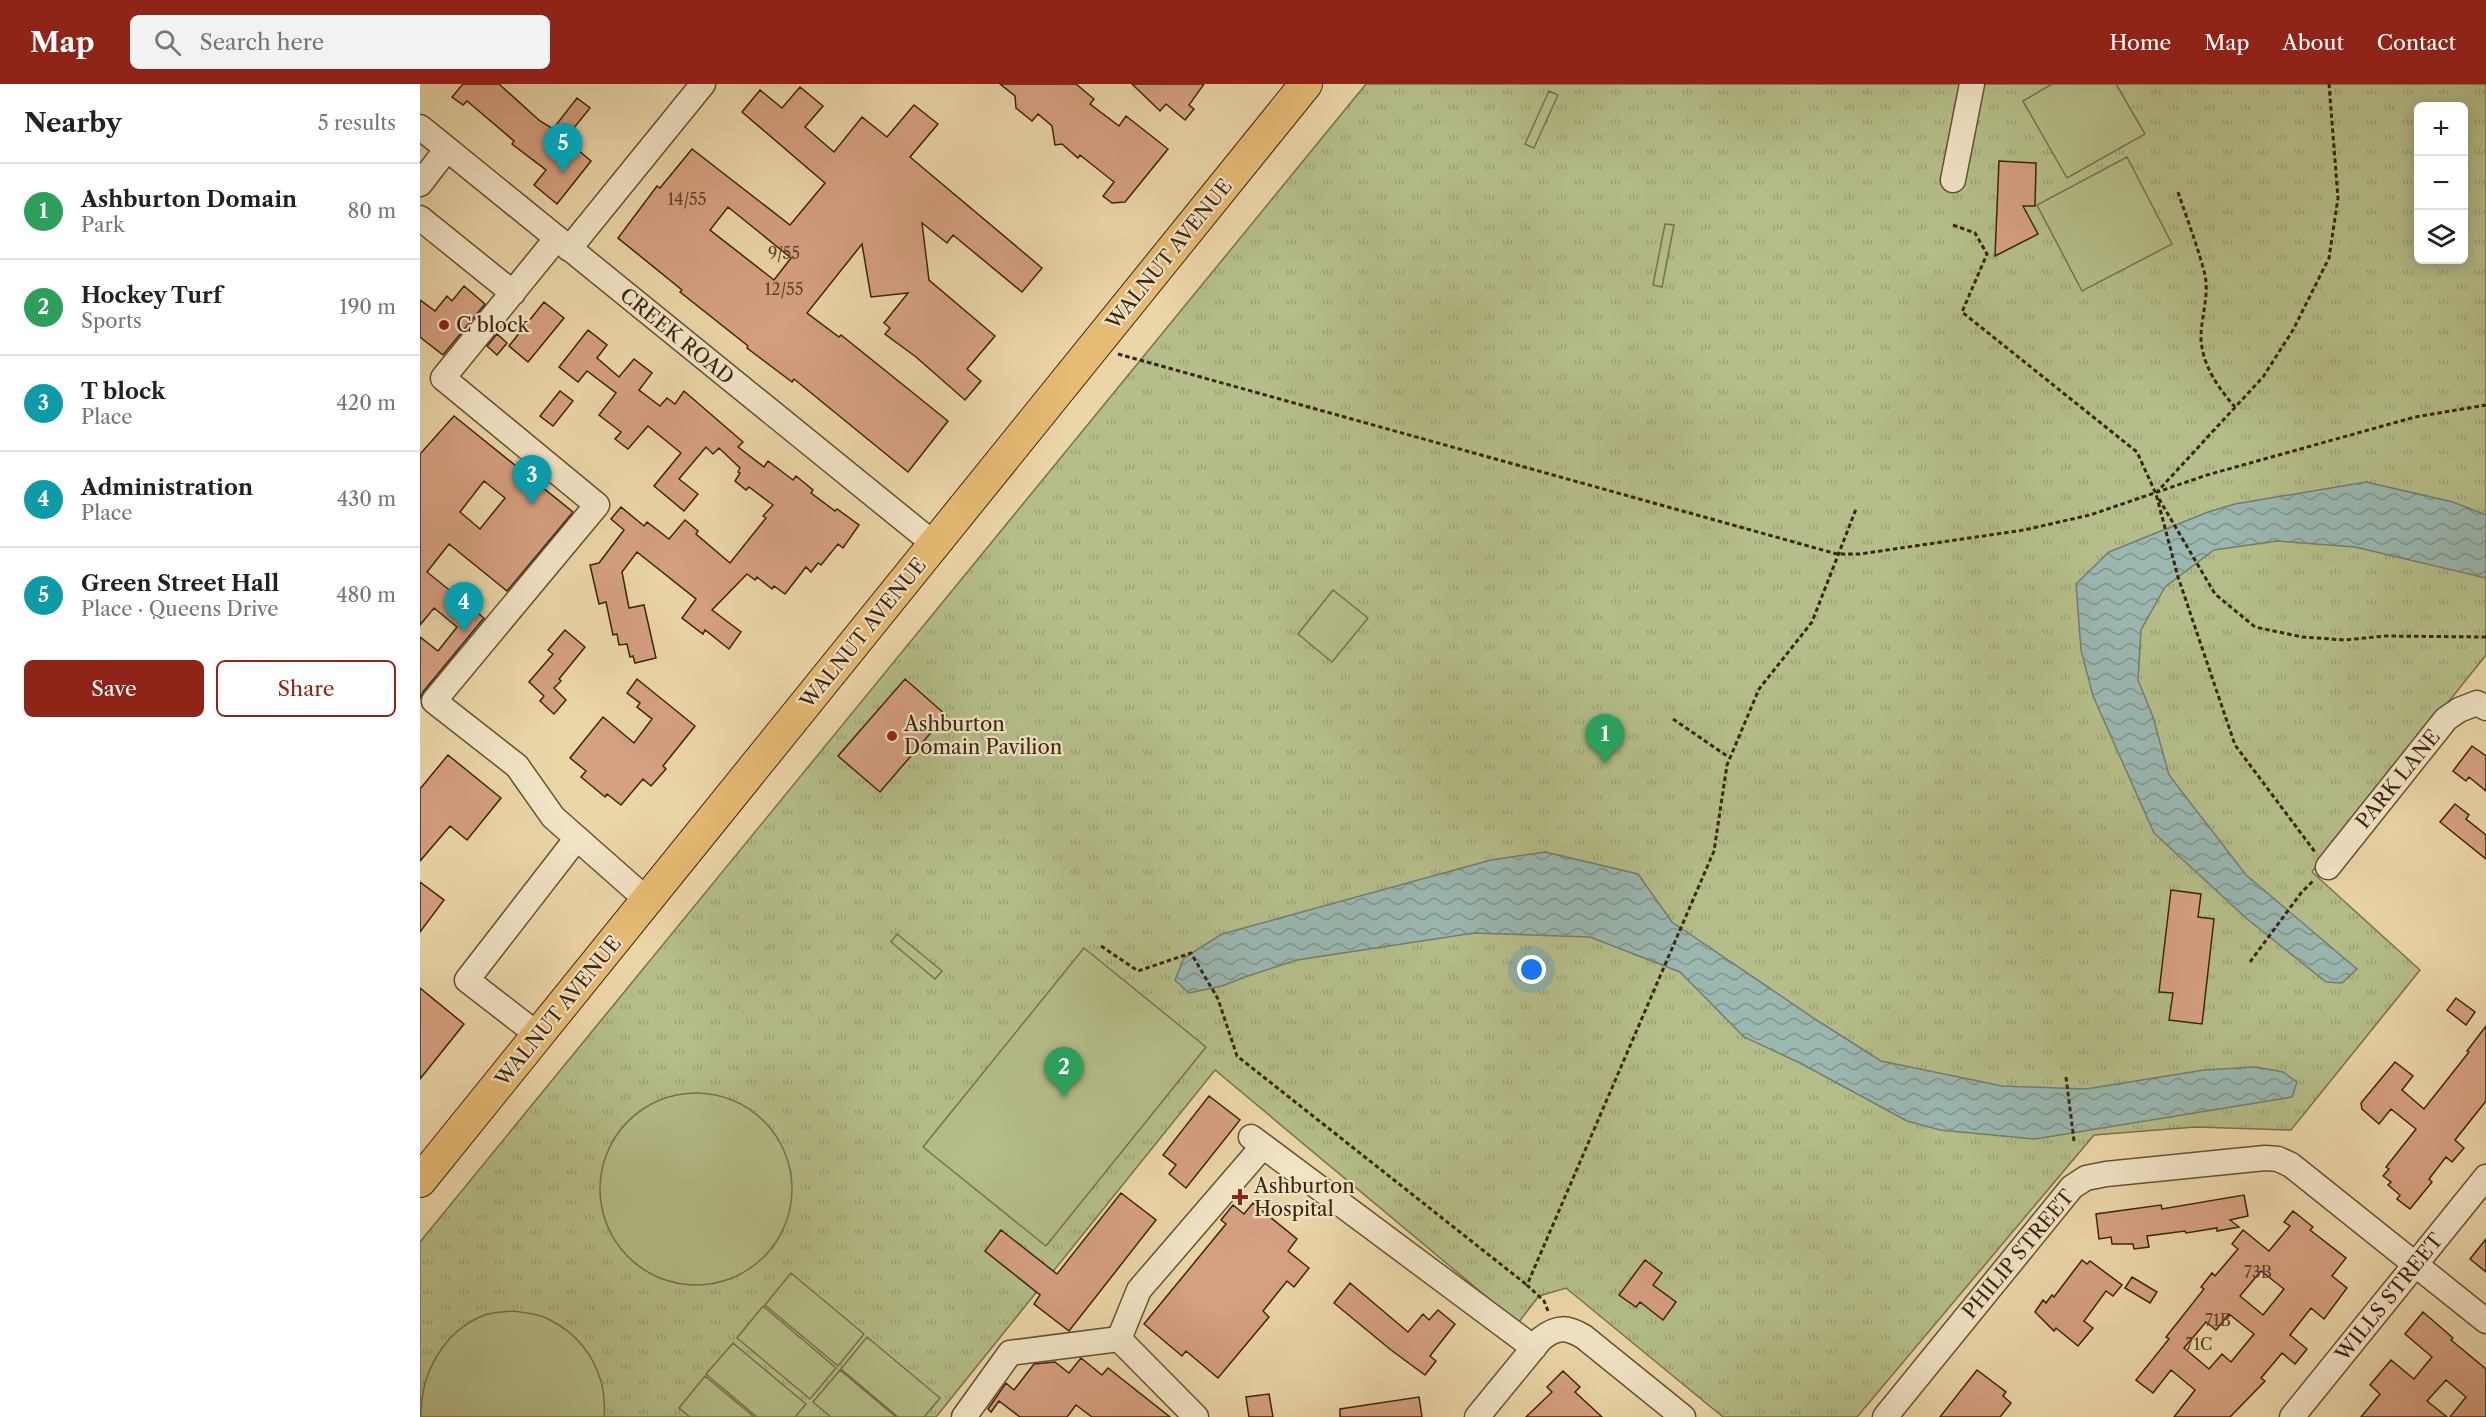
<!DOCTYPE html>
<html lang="en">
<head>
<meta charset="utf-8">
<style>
  :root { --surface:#fff; --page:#f2f2f2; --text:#222; --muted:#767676; --line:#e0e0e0; --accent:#8f2418 }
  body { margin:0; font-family:"Libre Caslon Text",serif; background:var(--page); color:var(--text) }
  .controls { position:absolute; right:18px; top:18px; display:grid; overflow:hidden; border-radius:9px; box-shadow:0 3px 15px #0003 }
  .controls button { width:54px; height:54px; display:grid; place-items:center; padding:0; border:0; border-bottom:2px solid var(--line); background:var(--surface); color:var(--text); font:30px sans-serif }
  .you { position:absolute; left:1112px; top:886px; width:21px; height:21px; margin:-15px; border:4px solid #fff; border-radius:50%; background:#1a73e8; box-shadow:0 0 0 9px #1a73e833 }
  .badge { display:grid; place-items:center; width:39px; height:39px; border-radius:50%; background:var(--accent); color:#fff; font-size:20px; font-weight:700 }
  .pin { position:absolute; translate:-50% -50px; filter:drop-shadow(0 2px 3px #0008) }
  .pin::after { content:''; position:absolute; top:32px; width:21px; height:18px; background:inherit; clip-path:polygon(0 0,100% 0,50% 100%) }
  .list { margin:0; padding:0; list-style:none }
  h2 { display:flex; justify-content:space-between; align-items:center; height:78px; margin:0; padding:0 24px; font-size:26px }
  h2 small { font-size:20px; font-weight:400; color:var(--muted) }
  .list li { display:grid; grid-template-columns:39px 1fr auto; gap:18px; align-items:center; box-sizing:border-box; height:96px; padding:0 24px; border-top:2px solid var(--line) }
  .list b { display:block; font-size:22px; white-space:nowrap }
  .list p { margin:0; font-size:20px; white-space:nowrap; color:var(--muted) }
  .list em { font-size:20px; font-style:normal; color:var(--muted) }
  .actions { display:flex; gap:12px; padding:18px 24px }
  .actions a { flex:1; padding:14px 0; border:2px solid var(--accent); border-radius:9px; text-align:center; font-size:21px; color:var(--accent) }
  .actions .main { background:var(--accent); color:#fff }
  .icon { flex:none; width:33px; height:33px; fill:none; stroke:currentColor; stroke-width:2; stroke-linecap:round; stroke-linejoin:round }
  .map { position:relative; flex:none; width:2066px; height:1333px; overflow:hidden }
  header { display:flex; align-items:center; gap:36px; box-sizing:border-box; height:84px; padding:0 30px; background:var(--accent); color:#fff }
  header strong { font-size:28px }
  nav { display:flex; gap:33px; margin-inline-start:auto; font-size:21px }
  .search { width:420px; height:54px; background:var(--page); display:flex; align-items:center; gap:15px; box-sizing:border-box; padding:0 21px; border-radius:9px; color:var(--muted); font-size:22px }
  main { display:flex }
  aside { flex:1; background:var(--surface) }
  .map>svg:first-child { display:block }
  .grass { fill:url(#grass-tufts); stroke:#78724c; stroke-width:1.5; fill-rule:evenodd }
  .pitch { fill:#b5be8a; stroke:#78724c; stroke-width:1.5 }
  .water { fill:url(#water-waves); stroke:#747d70; stroke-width:1.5 }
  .building { fill:#d6a082; stroke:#3a250f; stroke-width:1.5; fill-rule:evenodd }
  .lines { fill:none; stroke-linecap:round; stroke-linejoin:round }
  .minor-casing { stroke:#665135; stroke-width:27 }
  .major-casing { stroke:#3a250f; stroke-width:34 }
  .path { stroke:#3a250f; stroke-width:3; stroke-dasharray:4.5 3; stroke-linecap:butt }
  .minor { stroke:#f2e4c6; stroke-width:24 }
  .major { stroke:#e6bb74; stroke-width:32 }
  .poi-dot { fill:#8f2418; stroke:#f2e4c6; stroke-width:2 }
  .labels { text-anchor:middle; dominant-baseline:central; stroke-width:4.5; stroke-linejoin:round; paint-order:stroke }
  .number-label { font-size:16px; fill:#61442c }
  .street-label { font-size:20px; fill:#3a250f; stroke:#f2e4c6 }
  .poi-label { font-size:20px; fill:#3a250f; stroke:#f2e4c6; text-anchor:start }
</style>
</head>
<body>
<header>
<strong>Map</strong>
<div class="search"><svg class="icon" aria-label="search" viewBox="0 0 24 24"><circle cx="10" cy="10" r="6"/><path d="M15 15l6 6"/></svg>Search here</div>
<nav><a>Home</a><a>Map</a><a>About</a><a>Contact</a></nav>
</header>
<main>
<aside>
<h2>Nearby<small>5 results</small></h2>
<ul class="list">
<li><span class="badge" style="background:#2e9e5b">1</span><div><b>Ashburton Domain</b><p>Park</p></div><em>80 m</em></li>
<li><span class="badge" style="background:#2e9e5b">2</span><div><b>Hockey Turf</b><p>Sports</p></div><em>190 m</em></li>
<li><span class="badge" style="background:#0f9aa8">3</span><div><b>T block</b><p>Place</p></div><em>420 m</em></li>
<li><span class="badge" style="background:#0f9aa8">4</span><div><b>Administration</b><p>Place</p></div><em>430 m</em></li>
<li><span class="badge" style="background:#0f9aa8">5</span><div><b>Green Street Hall</b><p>Place · Queens Drive</p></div><em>480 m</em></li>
</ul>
<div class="actions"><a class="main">Save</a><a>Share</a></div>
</aside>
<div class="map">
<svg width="2066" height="1333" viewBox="0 0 2066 1333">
  <defs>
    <pattern id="grass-tufts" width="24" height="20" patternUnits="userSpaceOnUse" patternTransform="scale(1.5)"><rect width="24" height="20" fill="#b5be8a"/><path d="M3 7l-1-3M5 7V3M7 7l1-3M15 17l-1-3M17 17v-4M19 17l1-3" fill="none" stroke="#9ca376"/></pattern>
    <pattern id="water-waves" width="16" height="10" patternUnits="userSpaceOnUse" patternTransform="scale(1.5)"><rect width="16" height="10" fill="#9ab7b0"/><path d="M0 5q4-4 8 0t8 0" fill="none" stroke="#7f958e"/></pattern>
  </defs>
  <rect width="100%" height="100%" fill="#ebd6a8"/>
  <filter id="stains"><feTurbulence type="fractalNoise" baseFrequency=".00333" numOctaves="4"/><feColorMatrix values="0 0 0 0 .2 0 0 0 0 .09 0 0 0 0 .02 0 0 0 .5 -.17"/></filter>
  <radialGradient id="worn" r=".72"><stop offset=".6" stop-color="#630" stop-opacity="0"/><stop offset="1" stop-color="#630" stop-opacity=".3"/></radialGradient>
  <path class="grass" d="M946,0H2066V571L1892,788L2000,886L1871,1046L1775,1043L1674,1051L1437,1333H1303L1146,1204L1119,1212L1098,1239L795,986L516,1333H0V1158ZM1998,22H2044V176H1998Z"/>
  <path class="pitch" d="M1632,0H1696L1725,50L1647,94L1603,17Z
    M1129,7L1138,11L1114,64L1105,60Z
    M1707,73L1752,160L1662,207L1617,121Z
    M1245,140L1254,141L1242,203L1233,201Z
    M913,506L948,534L912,578L878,550Z
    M477,850L522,887L515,895L471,858Z
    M664,864L786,963L626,1162L503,1063Z
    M180 1105a96 96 0 1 1 192 0a96 96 0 1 1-192 0Z
    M371,1189L444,1250L418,1282L345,1221Z
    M343,1222L416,1284L390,1315L317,1254Z
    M94,1227C104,1229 117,1229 126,1234C165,1252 188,1290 184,1333H1C0,1289 24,1248 62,1232C71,1228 84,1228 94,1227Z
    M447,1253L520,1314L504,1333H478L421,1285Z
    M313,1259L386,1320L375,1333H337L286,1290Z
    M420,1286L476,1333H411L393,1318Z
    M285,1292L334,1333H270L259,1324Z"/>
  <path class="water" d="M1946,398L2033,418L2066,431V494L1935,463L1857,457L1794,466L1745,503L1721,546L1718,596L1733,633L1749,691L1826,791L1937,885L1922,899L1906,898L1826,834L1734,749L1673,612L1661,566L1656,500L1689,468L1788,428L1815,420Z
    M1125,768L1218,790L1252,838L1395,935L1461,977L1582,1002L1666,1005L1784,986L1836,983L1863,988L1877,998L1872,1013L1615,1055L1520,1046L1487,1037L1380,979L1324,953L1260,888L1170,853L1054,849L877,876L825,893L802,902L769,909L755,896L764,874L802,850L1071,776Z"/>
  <path class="building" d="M43,0H79L120,37L133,45L157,14L170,24L145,55L171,77L137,120L114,101L126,86L92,60L94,57L47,17L43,21L32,13Z
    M580,0H656L674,15L670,20L699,42L706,32L748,65L705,118L692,119L683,112L694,98L660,71L658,74L642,60L635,61L632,42L618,30L612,37L596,24L595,12Z
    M712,0H784L769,21L774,25L765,36L746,20L740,27Z
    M380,3L403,22L385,43L414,68L442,33L467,53L494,21L518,40L490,73L622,184L602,208L533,151L527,159L502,139L509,196L575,252L547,285L561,297L545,316L496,273L465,250L470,244L464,239L488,209L451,213L442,160L387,229L419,253L421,251L528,337L488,388L374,295L372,298L327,264L328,262L260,208L262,206L198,154L237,102L240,104L272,65L370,141L405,99L322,28L340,6L362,24ZM308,123L371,174L354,196L290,146Z
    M1579,77L1616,79L1615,122H1603L1618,150L1575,172Z
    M44,202L65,220L23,271L0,253V216L15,227L27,212L32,217Z
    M124,218L144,234L108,278L89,262Z
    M168,246L187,261L177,274L199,293L214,275L232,289L219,306L240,322L247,314L255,320L264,307L323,358L318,363L344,383L348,377L373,396L376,392L393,406L391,409L415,427L417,425L439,441L423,464L418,460L401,481L398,479L391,488L386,483L365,510L354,502L352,505L337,493L335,496L327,490L292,526L321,548L309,565L285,546L283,550L262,534L276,515L217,468L202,488L209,524L224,521L236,574L215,579L213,572L210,573L207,560L199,561L197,550L193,551L186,518L179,520L170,481L179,479L204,446L191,435L201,423L224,442L227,438L249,455L265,436L278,447L276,450L310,479L346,434L343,432L353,421L329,403L326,406L315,397L320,389L318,388L320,384L299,364L293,370L286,363L259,395L278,410L264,427L234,402L261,369L228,342L208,365L195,355L201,348L179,331L196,309L167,287L158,298L139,283Z
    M77,250L87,259L77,271L67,262Z
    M140,307L153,317L133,342L120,332Z
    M34,332L153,428L87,507L29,460L7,488L64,534L3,608L0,615V553L18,567L37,543L14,524L0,541V370ZM64,397L85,414L60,445L40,428Z
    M145,546L165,563L139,595L141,597L134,604L146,616L134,630L120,617L124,612L109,598L133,570L128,566Z
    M217,595L275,642L243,682L246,685L231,702L223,695L201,721L187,710L185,713L161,693L166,687L150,674L183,633L214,659L232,635L217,623L220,619L207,609Z
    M485,595L526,631L460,708L418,672Z
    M2052,662L2066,672V707L2049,693L2046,697L2033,687Z
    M28,671L81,714L47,756L30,742L0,777V705Z
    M2035,720L2049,731L2046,735L2066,751V775L2020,738Z
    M0,798L24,816L0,848Z
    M1751,806L1781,810L1778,833L1794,835L1782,940L1749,936L1753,909L1739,908Z
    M0,904L44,940L0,995Z
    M2036,914L2055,928L2046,941L2027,926Z
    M2066,942V1017L2035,1056L2044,1064L2032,1078L2026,1073L2009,1095L2012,1098L1990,1125L1977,1115L1980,1111L1968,1101L1971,1098L1963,1092L1969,1085L1966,1083L1996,1045L1971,1025L1959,1040L1942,1025L1941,1019L1975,978L1993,992L1982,1006L2004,1025L2049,968L2047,967Z
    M789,1012L820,1036L766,1104L749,1090L756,1081L743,1071Z
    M701,1109L736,1136L649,1247L614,1220L620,1211L565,1167L581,1146L637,1190Z
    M1824,1111L1828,1132L1810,1136L1819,1143L1797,1147V1144L1766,1149L1765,1147L1727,1152L1729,1163L1714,1165L1713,1160H1692L1691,1153L1679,1155L1676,1130L1741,1121L1742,1125Z
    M833,1119L877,1155L868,1167L889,1184L874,1203L867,1197L843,1227L849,1233L798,1294L766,1267L762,1272L724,1240L806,1140L801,1136L813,1121L824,1130Z
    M1873,1127L1893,1143L1890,1146L1926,1174L1912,1192L1927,1204L1904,1235L1891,1224L1870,1251L1887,1265L1875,1280L1862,1269L1841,1294L1845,1297L1810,1333H1754L1775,1306L1751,1286L1733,1309L1716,1296L1749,1255L1746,1253L1784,1205L1781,1203L1792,1189L1795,1192L1818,1165L1812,1160L1823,1146L1849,1167L1870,1142L1864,1138ZM1841,1187L1864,1205L1843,1231L1820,1212ZM1809,1230L1834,1250L1811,1278L1802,1270L1789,1285L1764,1264L1786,1238L1796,1246Z
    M2066,1155V1188L2050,1175Z
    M1225,1176L1242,1189L1233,1201L1256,1218L1243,1236L1220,1218L1216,1223L1199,1211Z
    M1662,1176L1667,1180L1670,1177L1702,1201L1693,1212L1686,1207L1664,1237L1673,1244L1658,1262L1636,1244L1634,1247L1615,1228L1623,1216L1626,1219L1632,1211L1634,1213Z
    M1712,1193L1737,1208L1730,1219L1705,1204Z
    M930,1199L988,1248L1003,1230L1009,1236L1018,1226L1035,1240L1010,1272L1016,1277L1005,1291L971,1266L914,1219Z
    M2003,1228L2033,1254L2031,1256L2066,1285V1333H2030L2046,1313L2026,1296L2007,1317L2027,1333H1941L1960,1310L1950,1301L1971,1276L1994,1295L2012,1273L1985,1250Z
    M661,1274L682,1291L688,1284L750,1333H672L656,1321L647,1333H600L579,1317L571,1328L568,1325L586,1299L594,1306L614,1280L635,1278L649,1289Z
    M1557,1286L1586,1308L1583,1312L1591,1319L1580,1333H1520Z
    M1143,1287L1160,1303L1155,1308L1182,1333H1106L1132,1308L1127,1303Z
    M849,1310L853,1333H829L826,1313Z
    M999,1313L1002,1333H920V1325Z"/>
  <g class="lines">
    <defs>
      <path id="minor" d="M0,43L514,460
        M1533,96L1552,0
        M0,100L27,65
        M0,134L93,209
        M137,154L23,294L177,421L14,617L97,682L133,733L227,816
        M149,165L283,0
        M1908,783L2026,635L2039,626L2057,619L2066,624
        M118,951L47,896L157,754
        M831,1053L1114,1264
        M699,1255L719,1206L843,1062
        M544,1333L590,1269L699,1255L776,1333
        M1057,1333L1121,1255C1137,1242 1147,1243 1164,1253L1263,1333
        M1465,1333L1652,1103L1666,1094L1686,1090L1845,1074L1858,1075L1871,1081L2066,1237
        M1872,1333L2066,1093"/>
      <path id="major" d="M0,1097L886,0"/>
    </defs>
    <use href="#minor" class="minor-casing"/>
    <use href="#major" class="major-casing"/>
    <path class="path" d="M1758,108C1767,135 1778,163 1785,191C1789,211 1782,230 1781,250C1780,278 1798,304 1815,323
      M1533,141L1555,149L1567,170L1542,228L1717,368L1736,410L1758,493L1815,661L1895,768
      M698,270L1417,470H1440L1604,446L1670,431L1787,391L1995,333L2066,321
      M1736,409L1843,293L1873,246L1909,174L1918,114L1909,0
      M1739,415L1795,510L1835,543L1882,553L1925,556L1965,552L2066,553
      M1253,635L1310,674
      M681,862L718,887L771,869L798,915L817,972L1107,1201
      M1830,878L1881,809L1893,797
      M1646,993L1654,1057
      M1128,1227L1124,1217L1107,1201L1294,767L1307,681L1310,674L1339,605L1392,538L1436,425"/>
    <use href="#minor" class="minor"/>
    <use href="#major" class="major"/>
  </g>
  <g class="poi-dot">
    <circle cx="24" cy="241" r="6"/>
    <circle cx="472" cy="652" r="6"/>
    <path d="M817 1104h6v6h6v6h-6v6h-6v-6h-6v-6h6z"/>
  </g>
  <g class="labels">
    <g class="number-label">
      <text x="267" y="115">14/55</text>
      <text x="364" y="169">9/55</text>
      <text x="364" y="205">12/55</text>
      <text x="1838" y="1188">73B</text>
      <text x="1798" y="1236">71B</text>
      <text x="1779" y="1260">71C</text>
    </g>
    <g class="street-label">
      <text transform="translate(749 170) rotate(-51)">WALNUT AVENUE</text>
      <text transform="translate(257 252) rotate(39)">CREEK ROAD</text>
      <text transform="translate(443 549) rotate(-51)">WALNUT AVENUE</text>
      <text transform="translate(1978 695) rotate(-51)">PARK LANE</text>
      <text transform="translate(138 927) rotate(-51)">WALNUT AVENUE</text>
      <text transform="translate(1598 1170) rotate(-50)">PHILIP STREET</text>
      <text transform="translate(1969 1213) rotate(-51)">WILLS STREET</text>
    </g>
    <g class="poi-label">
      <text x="36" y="241">C block</text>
      <text x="484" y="640">Ashburton<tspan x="484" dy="23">Domain Pavilion</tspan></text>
      <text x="834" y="1102">Ashburton<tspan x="834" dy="23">Hospital</tspan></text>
    </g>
  </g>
  <rect width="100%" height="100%" filter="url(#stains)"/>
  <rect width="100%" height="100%" fill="url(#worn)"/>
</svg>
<div class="controls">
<button>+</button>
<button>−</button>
<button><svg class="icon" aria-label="layers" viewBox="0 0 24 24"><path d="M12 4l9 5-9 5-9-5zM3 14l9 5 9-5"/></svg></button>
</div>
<div class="you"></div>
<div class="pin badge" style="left:1185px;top:680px;background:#2e9e5b">1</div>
<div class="pin badge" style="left:644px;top:1013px;background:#2e9e5b">2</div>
<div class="pin badge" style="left:112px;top:421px;background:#0f9aa8">3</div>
<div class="pin badge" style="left:44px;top:548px;background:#0f9aa8">4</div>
<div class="pin badge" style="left:143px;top:89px;background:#0f9aa8">5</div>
</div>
</main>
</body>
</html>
